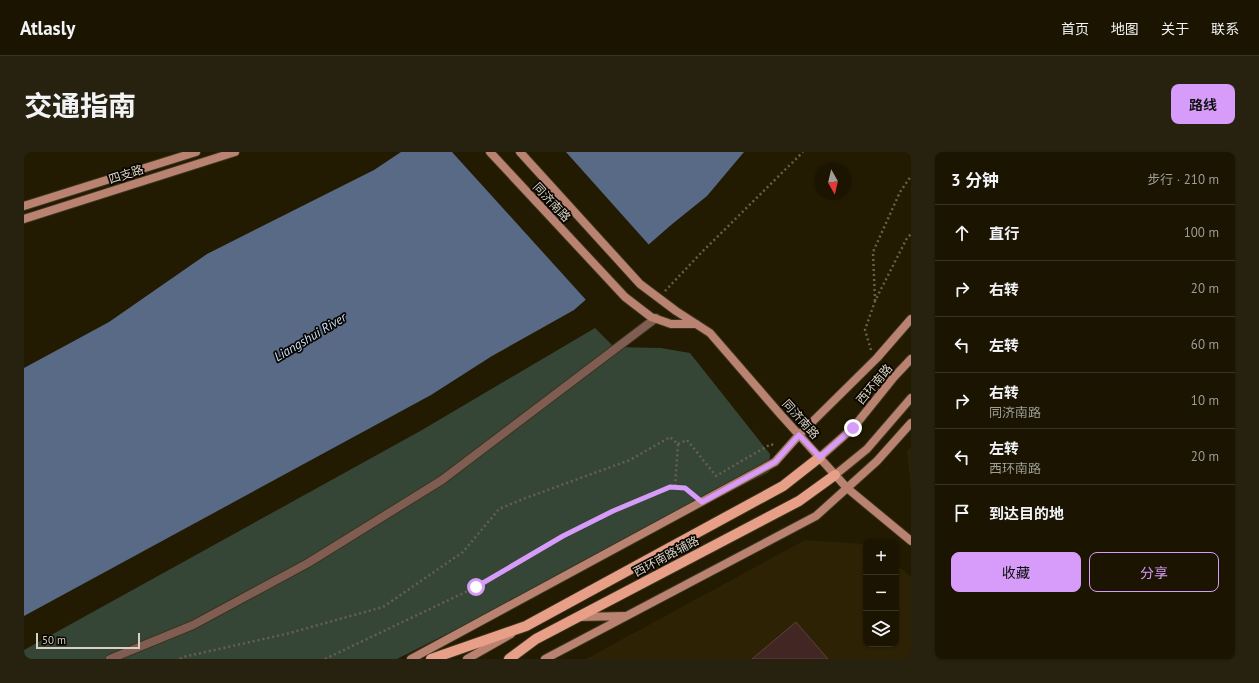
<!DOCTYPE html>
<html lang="zh">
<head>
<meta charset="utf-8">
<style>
  :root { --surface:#1a1401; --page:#272110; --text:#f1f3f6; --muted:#9f9e99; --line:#383323; --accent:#d79bf9 }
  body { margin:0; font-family:"PT Sans","Noto Sans SC",sans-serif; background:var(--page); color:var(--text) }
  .controls { position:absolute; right:12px; bottom:12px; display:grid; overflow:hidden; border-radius:8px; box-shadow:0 1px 3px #0004 }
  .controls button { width:36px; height:36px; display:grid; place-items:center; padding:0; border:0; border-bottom:1px solid var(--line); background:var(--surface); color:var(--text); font:20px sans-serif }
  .compass { position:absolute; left:791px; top:12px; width:36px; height:36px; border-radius:50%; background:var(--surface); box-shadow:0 1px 3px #0004; rotate:172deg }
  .scale { position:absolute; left:12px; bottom:10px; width:104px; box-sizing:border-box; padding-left:4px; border:2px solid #d7d1c2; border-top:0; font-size:11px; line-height:14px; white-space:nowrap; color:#d7d1c2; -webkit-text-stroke:3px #090601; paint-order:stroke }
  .stop { position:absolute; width:12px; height:12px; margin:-9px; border:3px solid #d79bf9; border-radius:50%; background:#fff }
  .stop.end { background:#d79bf9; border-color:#fff; box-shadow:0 1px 4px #0008 }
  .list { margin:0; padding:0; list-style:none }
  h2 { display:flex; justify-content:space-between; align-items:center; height:52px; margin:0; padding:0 16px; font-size:17px }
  h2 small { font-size:13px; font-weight:400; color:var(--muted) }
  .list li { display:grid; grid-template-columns:26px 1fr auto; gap:12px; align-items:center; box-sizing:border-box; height:56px; padding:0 16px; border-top:1px solid var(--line) }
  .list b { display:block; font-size:15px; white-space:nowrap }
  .list p { margin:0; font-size:13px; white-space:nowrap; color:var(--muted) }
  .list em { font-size:13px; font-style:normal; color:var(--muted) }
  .actions { display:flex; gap:8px; padding:12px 16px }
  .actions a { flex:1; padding:9px 0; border:1px solid var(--accent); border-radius:8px; text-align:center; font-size:14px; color:var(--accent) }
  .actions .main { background:var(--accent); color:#111 }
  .icon { flex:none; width:22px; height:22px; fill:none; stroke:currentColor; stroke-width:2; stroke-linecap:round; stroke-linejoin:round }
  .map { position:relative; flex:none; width:887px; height:507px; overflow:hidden; border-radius:8px }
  header { display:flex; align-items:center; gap:24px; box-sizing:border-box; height:56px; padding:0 20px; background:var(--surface); border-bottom:1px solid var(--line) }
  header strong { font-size:19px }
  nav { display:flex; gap:22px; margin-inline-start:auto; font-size:14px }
  .intro { display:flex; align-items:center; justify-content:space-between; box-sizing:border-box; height:96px; padding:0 24px }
  h1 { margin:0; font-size:28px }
  .button { padding:10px 18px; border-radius:8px; background:var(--accent); color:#111; font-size:14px; font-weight:700 }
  main { display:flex; gap:24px; padding:0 24px }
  aside { flex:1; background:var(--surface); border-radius:8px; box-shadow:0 1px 3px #0004 }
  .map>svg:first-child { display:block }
  .built { fill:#2d2204 }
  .green { fill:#354637 }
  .water { fill:#586a85 }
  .pier { fill:#221a01 }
  .building { fill:#422623; stroke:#5e403d }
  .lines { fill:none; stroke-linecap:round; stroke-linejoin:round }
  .lane-casing { stroke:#3b341c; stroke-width:10 }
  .secondary-casing { stroke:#3b341c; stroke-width:10 }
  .primary-casing { stroke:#3b341c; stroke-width:12 }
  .path { stroke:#67604b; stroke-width:2.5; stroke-dasharray:2 3; stroke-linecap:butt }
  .lane { stroke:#7f5d52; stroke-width:8 }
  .secondary { stroke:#b98271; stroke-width:8 }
  .primary { stroke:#e79f88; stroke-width:10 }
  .route { stroke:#d79bf9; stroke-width:5 }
  .labels { text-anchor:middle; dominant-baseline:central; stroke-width:3.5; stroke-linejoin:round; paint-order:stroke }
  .street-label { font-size:12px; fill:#d7d1c2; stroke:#090601 }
  .water-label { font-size:13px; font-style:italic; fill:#cadffd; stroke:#090601 }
</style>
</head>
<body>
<header>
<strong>Atlasly</strong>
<nav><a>首页</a><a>地图</a><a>关于</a><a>联系</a></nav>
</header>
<div class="intro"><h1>交通指南</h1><a class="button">路线</a></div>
<main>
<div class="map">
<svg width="887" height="507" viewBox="0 0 887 507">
  <rect width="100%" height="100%" fill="#221a01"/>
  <path class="built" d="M887,295V337L883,299Z
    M781,388L842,392V492H872V412L887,425V507H562Z"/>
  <path class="green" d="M571,176L590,195L637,196L666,201L746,302L745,320L373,507H0V498L398,278Z"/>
  <path class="water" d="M377,0H720L683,44L647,73L550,158L468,204L407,243L0,464V216L85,170L183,102L350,18Z"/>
  <path class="pier" d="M428,0H542L626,94L563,149Z"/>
  <path class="building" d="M772,470L804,507H728Z"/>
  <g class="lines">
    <defs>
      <path id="lane" d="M86,507L169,473L284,411L418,328L632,166"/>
      <path id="secondary" d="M466,0L601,145L627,165L647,172H672
        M496,0L616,132L652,159L686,181L757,263L823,336L887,389
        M0,54L172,0
        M0,67L211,0
        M796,305L829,276L870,225L887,207
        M811,323L843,297L887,246
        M555,465L601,464
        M387,507L751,310L775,283L853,206L887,167
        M443,507L487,482
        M521,507L792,364L853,309L887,271"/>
      <path id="primary" d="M407,507L502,474L759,334L796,305
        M485,507L512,487L775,349L811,323"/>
    </defs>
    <use href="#lane" class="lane-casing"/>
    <use href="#secondary" class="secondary-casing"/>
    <use href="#primary" class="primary-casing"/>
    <path class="path" d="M641,139L677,101L779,0
      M851,149L849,100L876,40L887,24
      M847,198L841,178L851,149L883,86L887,82
      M654,292L663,288L692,324L747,292L751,294
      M156,507L159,505L262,482L359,455L439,400L475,357L499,347L606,308L646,285L654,292L651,335
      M301,507L452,435L539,385L589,359L646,335L661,336L670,343"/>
    <use href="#lane" class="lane"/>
    <use href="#secondary" class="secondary"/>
    <use href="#primary" class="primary"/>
  </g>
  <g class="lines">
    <path class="route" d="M452,435L539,384L589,359L646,335L661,336L678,350L751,310L775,283L796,305L829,276"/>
  </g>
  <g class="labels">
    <g class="street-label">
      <text transform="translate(102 22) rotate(-18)">四支路</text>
      <text transform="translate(528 50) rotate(47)">同济南路</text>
      <text transform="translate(850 232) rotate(-50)">西环南路</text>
      <text transform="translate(777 267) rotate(48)">同济南路</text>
      <text transform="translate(642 404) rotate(-28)">西环南路辅路</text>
    </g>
    <g class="water-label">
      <text transform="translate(286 185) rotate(-31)">Liangshui River</text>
    </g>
  </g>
</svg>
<div class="controls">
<button>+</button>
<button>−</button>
<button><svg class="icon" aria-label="layers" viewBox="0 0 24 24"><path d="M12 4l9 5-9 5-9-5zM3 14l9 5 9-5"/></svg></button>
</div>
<svg class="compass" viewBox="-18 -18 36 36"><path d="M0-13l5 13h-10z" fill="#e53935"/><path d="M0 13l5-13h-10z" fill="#9f9e99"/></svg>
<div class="scale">50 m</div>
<div class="stop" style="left:452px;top:435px"></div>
<div class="stop end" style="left:829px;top:276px"></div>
</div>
<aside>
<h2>3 分钟<small>步行 · 210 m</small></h2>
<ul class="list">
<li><svg class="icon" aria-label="ahead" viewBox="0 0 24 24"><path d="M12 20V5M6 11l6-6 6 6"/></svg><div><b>直行</b></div><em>100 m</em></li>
<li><svg class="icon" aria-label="right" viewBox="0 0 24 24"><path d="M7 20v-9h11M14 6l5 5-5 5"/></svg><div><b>右转</b></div><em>20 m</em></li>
<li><svg class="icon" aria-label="left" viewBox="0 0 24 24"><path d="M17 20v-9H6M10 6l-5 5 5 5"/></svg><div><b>左转</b></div><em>60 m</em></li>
<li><svg class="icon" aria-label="right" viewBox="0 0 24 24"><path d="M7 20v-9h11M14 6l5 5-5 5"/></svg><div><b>右转</b><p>同济南路</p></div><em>10 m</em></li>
<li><svg class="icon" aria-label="left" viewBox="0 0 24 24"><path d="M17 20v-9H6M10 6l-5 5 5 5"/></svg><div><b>左转</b><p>西环南路</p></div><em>20 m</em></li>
<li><svg class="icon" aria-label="arrive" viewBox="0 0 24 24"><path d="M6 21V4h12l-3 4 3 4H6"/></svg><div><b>到达目的地</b></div></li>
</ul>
<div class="actions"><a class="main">收藏</a><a>分享</a></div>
</aside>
</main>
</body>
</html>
